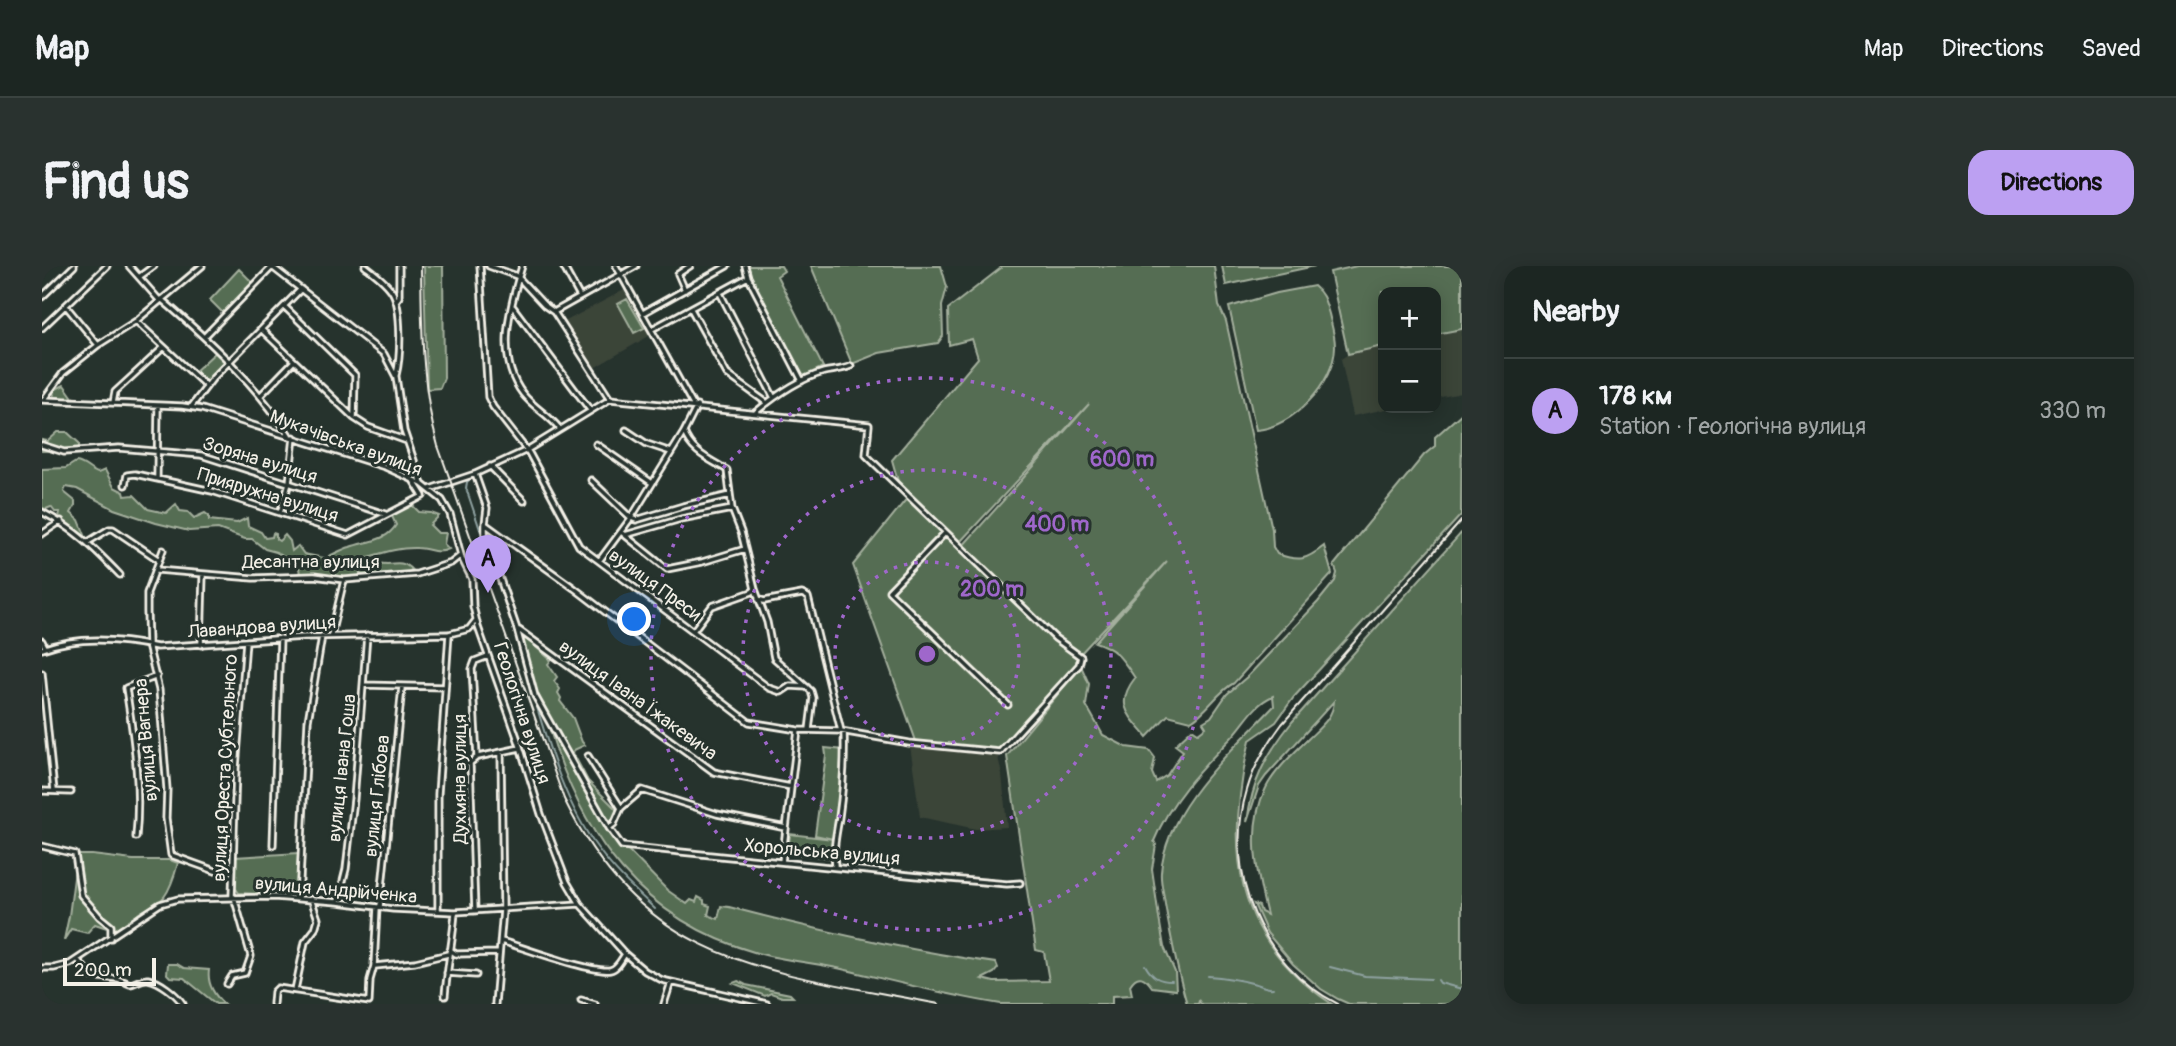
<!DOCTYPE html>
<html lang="en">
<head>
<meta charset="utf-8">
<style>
  :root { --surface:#1c2622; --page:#29322f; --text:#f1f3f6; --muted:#a0a5a5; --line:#3a4340; --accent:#bca0f2 }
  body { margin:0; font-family:Pangolin,sans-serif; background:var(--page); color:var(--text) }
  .controls { position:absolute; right:21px; top:21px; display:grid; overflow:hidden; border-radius:14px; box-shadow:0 4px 18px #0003 }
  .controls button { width:63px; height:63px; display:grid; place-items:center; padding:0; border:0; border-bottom:2px solid var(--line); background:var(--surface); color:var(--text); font:35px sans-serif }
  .scale { position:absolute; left:21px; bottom:18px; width:93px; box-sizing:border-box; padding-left:7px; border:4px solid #f4f1e8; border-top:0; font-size:19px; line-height:24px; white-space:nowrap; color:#f4f1e8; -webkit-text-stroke:5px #26332d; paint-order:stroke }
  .you { position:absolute; left:593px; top:354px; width:24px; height:24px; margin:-18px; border:5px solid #fff; border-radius:50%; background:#1a73e8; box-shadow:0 0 0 10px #1a73e833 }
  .badge { display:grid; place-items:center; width:46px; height:46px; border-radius:50%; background:var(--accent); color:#111; font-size:23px; font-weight:700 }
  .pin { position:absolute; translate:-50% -58px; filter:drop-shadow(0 2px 4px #0008) }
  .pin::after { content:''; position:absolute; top:37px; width:24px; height:21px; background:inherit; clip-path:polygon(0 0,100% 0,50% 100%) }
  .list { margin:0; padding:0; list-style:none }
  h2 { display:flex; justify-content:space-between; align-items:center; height:91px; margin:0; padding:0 28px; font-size:30px }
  h2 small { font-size:23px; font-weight:400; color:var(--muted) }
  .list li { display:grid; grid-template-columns:46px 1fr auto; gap:21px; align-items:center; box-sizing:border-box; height:105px; padding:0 28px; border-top:2px solid var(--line) }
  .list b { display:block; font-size:26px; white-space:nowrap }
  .list p { margin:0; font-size:23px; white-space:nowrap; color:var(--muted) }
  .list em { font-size:23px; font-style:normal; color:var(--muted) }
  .map { position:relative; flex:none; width:1420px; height:738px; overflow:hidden; border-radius:21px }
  header { display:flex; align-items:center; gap:42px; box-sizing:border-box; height:98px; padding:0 35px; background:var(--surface); border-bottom:2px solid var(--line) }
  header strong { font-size:33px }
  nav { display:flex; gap:38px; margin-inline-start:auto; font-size:24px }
  .intro { display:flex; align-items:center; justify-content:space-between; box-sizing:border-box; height:168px; padding:0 42px }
  h1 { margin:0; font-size:49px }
  .button { padding:18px 32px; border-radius:21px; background:var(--accent); color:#111; font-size:24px; font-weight:700 }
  main { display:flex; gap:42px; padding:0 42px }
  aside { flex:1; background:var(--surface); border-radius:21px; box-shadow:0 4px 18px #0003 }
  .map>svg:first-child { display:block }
  .built { fill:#3b4439 }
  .green { fill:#546d52; stroke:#a4af9d; stroke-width:2 }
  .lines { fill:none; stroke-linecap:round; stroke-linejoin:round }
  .stream { stroke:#8fa2a1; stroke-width:2 }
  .minor-casing { stroke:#f4f1e8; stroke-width:9 }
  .minor { stroke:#26332d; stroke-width:3.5 }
  .rail { stroke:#f4f1e8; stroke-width:2 }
  .ring { fill:none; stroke:#9f67cb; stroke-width:3.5; stroke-dasharray:3.5 7 }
  .labels { text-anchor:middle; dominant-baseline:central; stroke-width:6; stroke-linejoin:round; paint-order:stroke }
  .street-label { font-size:19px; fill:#f4f1e8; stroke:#26332d }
  .centre { fill:#9f67cb; stroke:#26332d; stroke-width:3.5 }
  .ring-label { font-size:21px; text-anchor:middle; font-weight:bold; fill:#9f67cb; stroke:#26332d; stroke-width:6; stroke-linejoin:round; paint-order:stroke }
</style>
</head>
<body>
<header>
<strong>Map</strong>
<nav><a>Map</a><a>Directions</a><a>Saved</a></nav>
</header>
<div class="intro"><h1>Find us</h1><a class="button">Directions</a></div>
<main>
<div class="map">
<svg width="1420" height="738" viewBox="0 0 1420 738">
  <rect width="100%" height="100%" fill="#26332d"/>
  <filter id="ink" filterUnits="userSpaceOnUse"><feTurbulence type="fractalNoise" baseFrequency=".0143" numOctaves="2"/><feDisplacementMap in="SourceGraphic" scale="14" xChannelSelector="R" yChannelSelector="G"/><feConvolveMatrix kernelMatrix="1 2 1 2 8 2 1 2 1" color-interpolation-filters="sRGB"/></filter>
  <g filter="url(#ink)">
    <path class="built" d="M584,23L607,64V70L552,102L522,56Z
      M1420,63V127L1394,132V69Z
      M1341,80V142H1349L1311,150L1299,93L1306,88Z
      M868,479L955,487L960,508L965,561L934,563L878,551Z"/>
    <path class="green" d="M382,0H401L402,112L398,122L385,123Z
      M705,0H739L742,5L735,10L781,101L761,111L710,15Z
      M769,0H899L905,21L900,40L901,70L896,77L837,87L810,98Z
      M958,0H1172L1177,40L1184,55L1230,263L1231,281L1235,288C1258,296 1264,294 1282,280L1290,308L1192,417C1175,426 1166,445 1149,455L1126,449L1105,471C1087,449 1072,439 1093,412C1080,393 1075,383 1053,376L1125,295L1038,388L1037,397L1032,405L959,483L874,475L811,299L866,231L919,282L1047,138L918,276L856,215L850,194L936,92L930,73L907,79L906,43L959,2Z
      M1180,0H1273L1184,19Z
      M1315,0H1420V63L1394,68V26H1341V80L1306,88L1288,6Z
      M197,3L213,19L183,49L168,34Z
      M1272,20C1282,28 1283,35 1287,48C1289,57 1293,69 1293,80C1293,117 1250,162 1214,164L1187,41L1235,27Z
      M585,33L602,62L592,67L576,38Z
      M175,85L185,96L166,116H161L151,107Z
      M22,119L32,133L13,131L10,125Z
      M1420,147L1419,249L1252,431L1234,456L1208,474C1182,583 1191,673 1290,738H1159L1157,735L1156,738H1145C1135,705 1129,672 1123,638C1122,628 1118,616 1119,606C1124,540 1190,485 1232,440L1231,430C1212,438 1204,456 1190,471C1159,503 1129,533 1112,575L1114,579L1110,603L1117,652L1122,681L1133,706L1134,724L1110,721C1103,711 1096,706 1088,719L1090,729L1070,730V738C1036,738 991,738 959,738C907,730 855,716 804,704C774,697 744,695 715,687C600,654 540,572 507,461L557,552L580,584L587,582L586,584L625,624L645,638L649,634L654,636L656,631L662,634V638L668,640L666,649L676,653L679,640L687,641C775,664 864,684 954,697L956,702L952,707L940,713L952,716L1007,715L1002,686L994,684L965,490L1039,400L1047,418L1044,439L1061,469L1084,481L1107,484L1113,492L1110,507L1114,516L1125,509L1141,485L1133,479L1150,463L1156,467L1164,461L1161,456L1169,451L1185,428L1206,410L1276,336L1293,315L1295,307L1292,299L1382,189L1393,180V171Z
      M16,166H25L37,177V184L0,185V174L6,175Z
      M34,196C43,197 48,205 56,207L63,204L72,221L82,226L83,230L92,229L106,243L124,247L134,238L138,245L146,246L152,252L163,247L167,250V254L195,257L205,252L206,260L219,266L223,272L230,271L231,267L234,268V273L237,275L243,269L248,275L250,285L256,280L262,288L287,293V290C294,287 301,283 308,281C324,275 344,276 354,259L348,246L368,237L377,246L389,247L397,250L388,259L396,267H404L402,278L407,283C394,289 387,282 375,282C356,281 334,289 315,294L325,297L317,304L318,307L337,297C353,301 360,290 373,308L340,310L335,308C311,316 284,309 258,310L257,301L234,286L223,283L210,273H203L176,263L147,265L114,257L72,243L35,223L24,221L22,226L33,235V240L29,247L37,254L45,274L20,254L17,251L18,246H13L9,241L4,243L0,242V203L24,202Z
      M1420,266V738H1307L1296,733L1279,723L1251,698L1225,667L1212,638L1217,640L1219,646L1225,649C1215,609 1204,561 1224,522C1232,505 1253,486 1266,473C1278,461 1291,452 1292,435L1224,510L1217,520L1205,556C1210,515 1224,489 1250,456Z
      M482,371L509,394L506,398L515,411L512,415L518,423L516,427L519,432L518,435L531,452L540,476L543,479L532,484L531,487L546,515L574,543V548L569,555L559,546C540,512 474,405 482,371Z
      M783,482L802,484L796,550L789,592L746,587L748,568L791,573L773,569L784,489Z
      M256,587L254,630L197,627L192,620L193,591Z
      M35,589H50L91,594H128L136,597C133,608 129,622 122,631C113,642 96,643 89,656L67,672L68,663L53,658L45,667L29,663L22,674L27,650Z
      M126,698H135L142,702L167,704C165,718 172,729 182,738H174L142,712L128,711L125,708Z
      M696,715L704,719L748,728L751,731H740L729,727L723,730L691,717Z"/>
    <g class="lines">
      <path class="stream" d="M429,212L425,216L424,222L475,373L490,426
        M492,431C507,483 524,540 557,584C573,606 593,624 613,643
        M1103,699C1110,711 1116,715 1130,715
        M1288,701L1323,710L1389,713
        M1166,710C1183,711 1199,714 1214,718C1221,720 1224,723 1231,722
        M1396,714L1398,717L1420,723"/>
      <defs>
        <path id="minor" d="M87,0L118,35
          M229,0L342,88L354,111L362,165L380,218
          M323,0C332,7 345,16 351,27C360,44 359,90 354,109
          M438,0L446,131L451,141L487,187L537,280L727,422L739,426L748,420L765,421
          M447,0L475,10L502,39L512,46L568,133
          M480,0C468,40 453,92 481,128C491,141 507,149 517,162
          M521,0L538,31
          M574,0L651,139
          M703,0L706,11L760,115
          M97,11L112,0
          M643,24L636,8L648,0
          M678,27L732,132
          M0,31L32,0
          M119,33C166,73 213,117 247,169
          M354,35L357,31V0
          M24,40L56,79
          M243,41L313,109L312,152
          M471,41L548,144
          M649,43L685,108L725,137
          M512,46L594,0
          M601,47L685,0
          M94,55L164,120
          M0,62L65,0
          M610,63L706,11
          M220,64L312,152L326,161L365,175
          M163,70L230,1
          M218,130L252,95
          M2,133L21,107L56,79L94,55L160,0
          M0,134L140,140L160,143L343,201L380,218L400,234L408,248L420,293L430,313L431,340L436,361L476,474L499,548L525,616L538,638L583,688L603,705L620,714L725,738
          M71,137L73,126L122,81
          M149,141L171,112L259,23
          M714,146C733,130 757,113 782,106C791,104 800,104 809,100
          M584,164L605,178L629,186
          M642,166C649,186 667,193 685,204L690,243L699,266L713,323L725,356L732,392L769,425L771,432L767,464
          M554,178L610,217
          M0,179L22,186L77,182L159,189L343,248
          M448,200L482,235
          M115,212L116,139
          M549,214L589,252L594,254L641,240L688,229
          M83,219L85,209L93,208L170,225L306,269L381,230L371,214
          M388,223L433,208L485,184L568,133L827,159L824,189L1013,372L1039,391L1037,399L958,486L867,477L799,465L756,464L707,456L532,322L443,258L445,242L433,208
          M0,246C33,263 52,282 78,309
          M238,247L247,217L252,171
          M443,258V269L475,363L493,430L567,562L580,580L896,612L965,618L978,617
          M579,266L625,303L660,296L703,283
          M903,267L847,325L966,439
          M0,268L19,255
          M583,269L639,253L690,243
          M46,276L67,263H71L117,294
          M121,284L105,327V346L106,379L117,424L125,523L124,552L129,589L190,611
          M557,295L589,252L642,166L655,140
          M115,304L211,312L272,310L302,314L375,308L409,297L419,289
          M716,333L722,335L760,328L766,331L799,465
          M477,364L672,506L749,521
          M651,365L670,340L710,326L713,323
          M289,369L302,314
          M0,375L3,381
          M159,379L161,309
          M0,383C36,370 78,373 115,381L262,371L407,368L427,363L434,354
          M0,407L12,525
          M322,419L403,421
          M546,490L579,542
          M436,491L478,482
          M0,525L29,526
          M568,561L572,558L579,542L600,524L675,548L744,562
          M94,571C99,521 92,472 84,422L115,410
          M231,579L238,372
          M0,580L33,588L39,629L58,651L69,660V672
          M740,596L756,464
          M793,600C791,580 794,571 797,551C801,523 803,494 802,466
          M190,631L194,502L204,375
          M257,633L266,455L280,370
          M296,635L304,603L312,533L325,369
          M338,641L360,421
          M396,645V528L407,368
          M433,645L428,497L435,491L430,403L433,395L446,390
          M459,675C480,681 549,707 568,704C575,703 579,694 583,688
          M408,684L414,688L457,687
          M36,694L49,710L76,713L88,718C95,717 99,712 106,713C118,715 134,728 141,738
          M333,700L373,696L406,688
          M0,702H12L28,698L118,638L136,633L232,631L296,636L351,643L413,646L537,638
          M405,707L434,709
          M185,718L190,710L203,707L209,690L192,631
          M253,724L263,676L273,663L276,653L269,633
          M403,730C405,702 411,674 413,646
          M539,734L553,738
          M327,736L328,714L332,700L335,641
          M231,738L232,726L236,722L327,736
          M453,738L461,644L459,487
          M622,738L629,716"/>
      </defs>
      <use href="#minor" class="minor-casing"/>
      <use href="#minor" class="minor"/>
      <path class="rail" d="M379,0C380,61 379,121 396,180L522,533C605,703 731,705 897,738
        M1296,738C1219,699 1180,606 1205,524C1212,499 1225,478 1240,458L1420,254"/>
    </g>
  </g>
  <g class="ring">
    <circle cx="885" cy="388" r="92"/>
    <circle cx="885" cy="388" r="184"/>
    <circle cx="885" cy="388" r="276"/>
  </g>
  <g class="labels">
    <g class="street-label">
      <text transform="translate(304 177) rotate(20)">Мукачівська вулиця</text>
      <text transform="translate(218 194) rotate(17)">Зоряна вулиця</text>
      <text transform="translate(226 229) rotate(17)">Прияружна вулиця</text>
      <text x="269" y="296">Десантна вулиця</text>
      <text transform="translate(613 319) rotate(36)">вулиця Преси</text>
      <text transform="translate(220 361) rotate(-4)">Лавандова вулиця</text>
      <text transform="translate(596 434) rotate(36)">вулиця Івана Їжакевича</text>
      <text transform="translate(480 447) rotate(72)">Геологічна вулиця</text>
      <text transform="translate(104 474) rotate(-95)">вулиця Вагнера</text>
      <text transform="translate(183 502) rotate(-87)">вулиця Ореста Субтельного</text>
      <text transform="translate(300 502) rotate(-84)">вулиця Івана Гоша</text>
      <text transform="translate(418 513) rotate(-90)">Духмяна вулиця</text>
      <text transform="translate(335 530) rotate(-84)">вулиця Глібова</text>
      <text transform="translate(780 586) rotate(5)">Хорольська вулиця</text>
      <text transform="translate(294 624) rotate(5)">вулиця Андрійченка</text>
    </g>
  </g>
  <circle cx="885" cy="388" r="10" class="centre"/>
  <g class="ring-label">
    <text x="1080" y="200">600 m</text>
    <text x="1015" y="265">400 m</text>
    <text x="950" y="330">200 m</text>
  </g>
</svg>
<div class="controls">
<button>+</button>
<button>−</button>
</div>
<div class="scale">200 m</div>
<div class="you"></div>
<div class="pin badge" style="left:446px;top:327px">A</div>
</div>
<aside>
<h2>Nearby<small></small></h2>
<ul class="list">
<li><span class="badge">A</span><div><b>178 км</b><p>Station · Геологічна вулиця</p></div><em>330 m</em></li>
</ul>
</aside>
</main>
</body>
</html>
